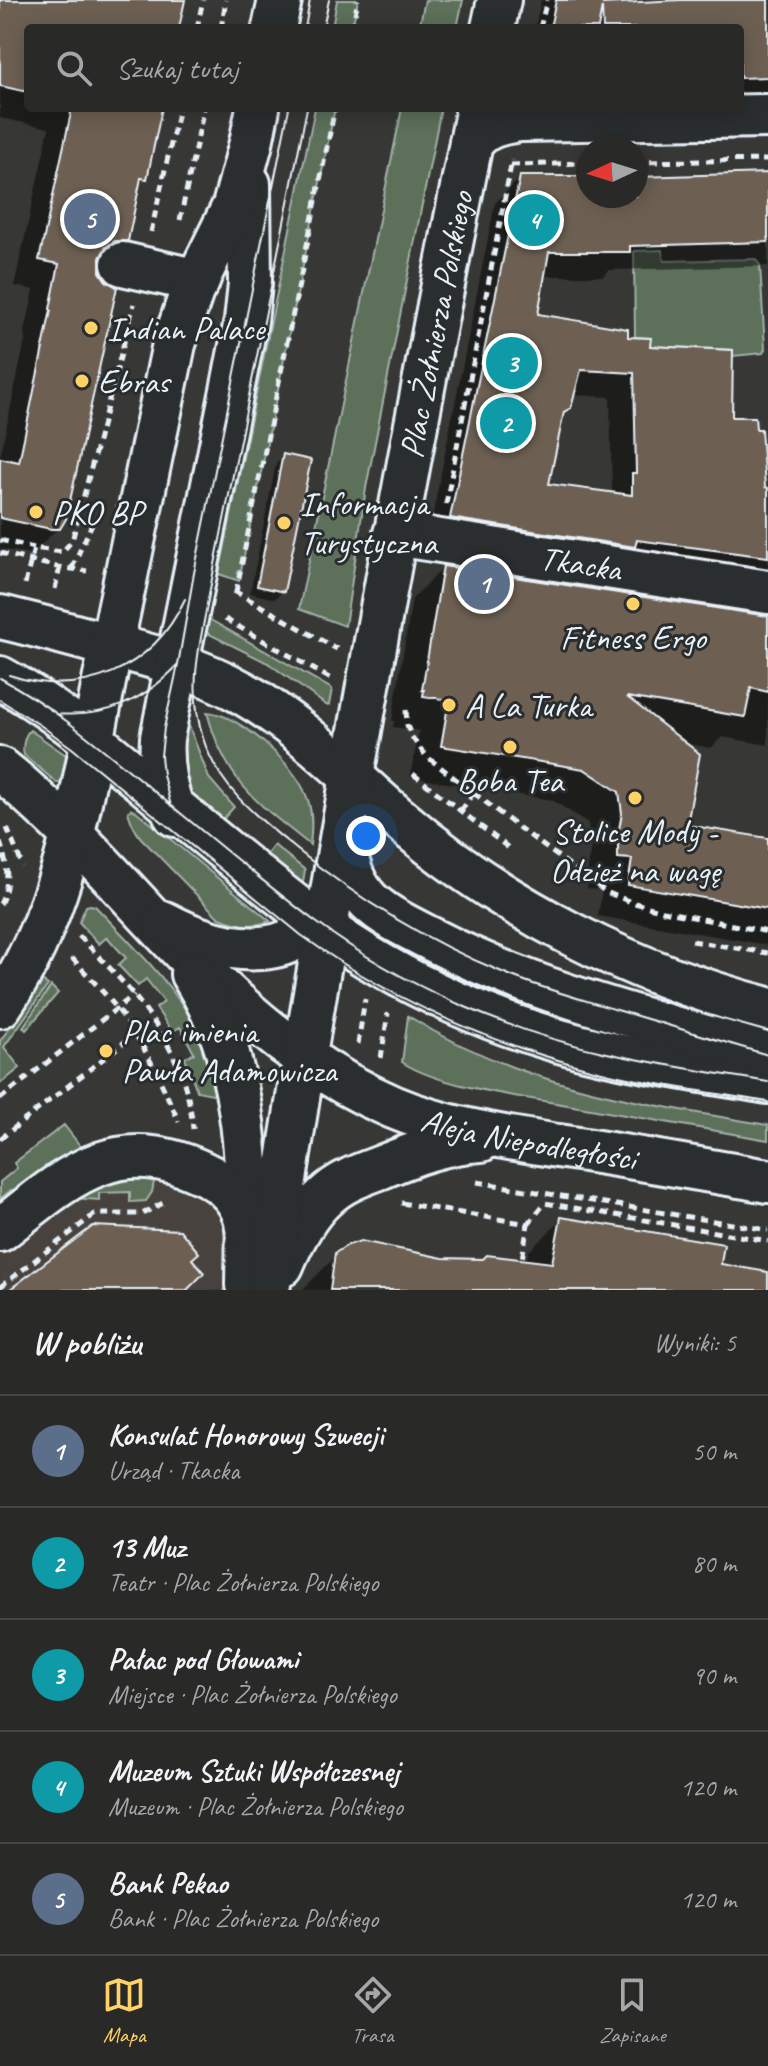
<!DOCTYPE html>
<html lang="pl">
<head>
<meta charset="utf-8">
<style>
  :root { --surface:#292928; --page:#313130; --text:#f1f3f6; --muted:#a5a6a8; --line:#454545; --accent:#ffd166 }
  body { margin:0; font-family:Caveat,sans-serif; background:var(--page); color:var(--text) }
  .compass { position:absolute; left:576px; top:136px; width:72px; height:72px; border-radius:50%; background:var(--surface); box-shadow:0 4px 20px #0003; rotate:266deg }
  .you { position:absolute; left:366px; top:836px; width:28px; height:28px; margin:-20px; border:6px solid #fff; border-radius:50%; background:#1a73e8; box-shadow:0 0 0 12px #1a73e833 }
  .badge { display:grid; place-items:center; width:52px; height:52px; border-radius:50%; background:var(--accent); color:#fff; font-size:26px; font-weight:700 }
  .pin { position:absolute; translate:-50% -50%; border:4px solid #fff; box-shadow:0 2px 8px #0006 }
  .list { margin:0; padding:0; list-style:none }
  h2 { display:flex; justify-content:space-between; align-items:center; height:104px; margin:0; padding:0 32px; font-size:34px }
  h2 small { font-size:26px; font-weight:400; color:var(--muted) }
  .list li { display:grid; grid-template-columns:52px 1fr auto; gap:24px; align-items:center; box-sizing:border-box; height:112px; padding:0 32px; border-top:2px solid var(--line) }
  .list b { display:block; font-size:30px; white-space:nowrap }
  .list p { margin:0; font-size:26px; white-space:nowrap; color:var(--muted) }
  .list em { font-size:26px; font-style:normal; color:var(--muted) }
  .icon { flex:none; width:44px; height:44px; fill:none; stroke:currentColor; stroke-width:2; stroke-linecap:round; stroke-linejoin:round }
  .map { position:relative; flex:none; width:768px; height:1290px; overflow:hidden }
  .search { position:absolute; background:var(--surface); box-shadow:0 4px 20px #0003; left:24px; right:24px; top:24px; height:88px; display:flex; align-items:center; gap:20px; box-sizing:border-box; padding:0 28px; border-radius:8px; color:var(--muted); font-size:30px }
  .sheet { height:664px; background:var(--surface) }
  nav { display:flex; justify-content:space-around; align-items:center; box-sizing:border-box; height:112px; border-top:2px solid var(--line); background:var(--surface); font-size:22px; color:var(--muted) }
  nav a { display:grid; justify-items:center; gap:4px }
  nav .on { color:var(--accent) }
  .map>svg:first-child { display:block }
  .built { fill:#47433e }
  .green { fill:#5c705a; stroke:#a2b0a9; stroke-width:2 }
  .shadow { fill:#0007; fill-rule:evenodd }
  .building { fill:#6d6053; stroke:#e8f1f8; stroke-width:2; fill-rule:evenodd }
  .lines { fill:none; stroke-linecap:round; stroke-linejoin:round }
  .minor-casing { stroke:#e8f1f8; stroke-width:48 }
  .path { stroke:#e8f1f8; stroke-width:5; stroke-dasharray:8 6; stroke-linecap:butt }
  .minor { stroke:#2a2d2e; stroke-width:42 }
  .tram { stroke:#e8f1f8; stroke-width:2 }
  .poi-dot { fill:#ffd166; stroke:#2a2d2e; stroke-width:3 }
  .labels { text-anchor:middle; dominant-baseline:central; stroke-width:6; stroke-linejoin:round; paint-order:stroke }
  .street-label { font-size:34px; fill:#e8f1f8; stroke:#2a2d2e }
  .poi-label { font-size:34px; fill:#e8f1f8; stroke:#2a2d2e; text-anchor:start }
</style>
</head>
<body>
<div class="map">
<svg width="768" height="1290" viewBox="0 0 768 1290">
  <rect width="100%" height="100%" fill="#373735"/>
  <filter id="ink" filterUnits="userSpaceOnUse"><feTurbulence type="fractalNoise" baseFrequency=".0125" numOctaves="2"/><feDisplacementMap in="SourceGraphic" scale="16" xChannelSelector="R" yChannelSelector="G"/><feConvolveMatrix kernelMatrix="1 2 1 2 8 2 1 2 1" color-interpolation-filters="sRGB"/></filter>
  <g filter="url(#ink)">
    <path class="built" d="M121,1165L226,1194L240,1290H0V1238Z"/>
    <path class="green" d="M337,0H358L352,28H332Z
      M425,0H463L457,28H419Z
      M315,108H335L239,581L219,574Z
      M402,108H441L366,488L345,626L299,609Z
      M662,250L664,261L755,259L760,265L765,349L763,353L733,356V350L650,346V338L635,337L634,251Z
      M207,618L332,689L329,705H326L268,663L205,632Z
      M207,712C240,714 295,765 306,795C313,810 312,828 310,845C258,804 224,780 207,712Z
      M180,715L186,718L209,778L234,807L215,828L185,802Z
      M30,730L70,758L66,782L57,783L24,755C22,748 24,735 30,730Z
      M131,809L136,811L270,921C251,928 235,925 218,917L141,838C134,830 131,822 128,812Z
      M274,845L305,870L302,888L259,865Z
      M90,905L95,906C134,947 176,986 201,1037C210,1055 215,1076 222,1096L197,1091L185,1058L194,1053L180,1027L172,1032L156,1008L164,1002L146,979L138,986L118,965L126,958L107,937L99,944L79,922L86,906Z
      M42,981L48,985L4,1047L20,1068L0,1084V1041Z
      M51,986L58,993L26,1030L23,1027Z
      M408,1016C521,1087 640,1103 768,1125V1140C697,1127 626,1115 556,1103C513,1096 436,1085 402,1062Z
      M64,1125L81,1147L141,1140L33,1189L11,1190L0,1199V1182L17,1168L14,1163Z
      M155,1176L152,1192L146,1201L130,1202V1192L99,1193V1200L73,1198L107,1181Z"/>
    <path class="shadow" d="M0,0H183L177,28H28V108H160L145,178L137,185L126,240L99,266L59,527L32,554L0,549V457L26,336H24L34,290L14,286L49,128L0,118Z
      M541,0H622L621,5L676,2L678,0H768V93L766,96H740V28H535Z
      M768,175V266L609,270L603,276H543L536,316L626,339L648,348L730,419L763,489L768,490V585L427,543L495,203L520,178L588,179V196H636V179ZM572,395L610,397L612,494L546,486L562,414L570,407Z
      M284,456L282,591L275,599L250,593L276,464Z
      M443,568L768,617V745L722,737L711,748L682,743L685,826L768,840V945L598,916L602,890L587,889L588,867L591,846L588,823L552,800L410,777L419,731L393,727L394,721H392L412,599Z
      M562,1219L719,1266L768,1274V1290H302L337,1255L527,1262L528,1252Z"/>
    <path class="building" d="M0,0H185L179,28H28V92L0,86Z
      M556,0H604L603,4L680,0H768V77L740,78V28H603L602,7L598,28H550Z
      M72,108H162L147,179L141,178L128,241H115L106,247L100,258V272L106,281L117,287L66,519L60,529H51L0,518V458L19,462L51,310L50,309L59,264L39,260Z
      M768,173V242L630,246V252H549L538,314L628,329V337L651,338L650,346L733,350L732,417H755L756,429H761L765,487L768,488V557L637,540L635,547L450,518L520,176H587L588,196H636V177ZM581,370L634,373L636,473H632V495L549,484L564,412L571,408Z
      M283,454L311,460L284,592L257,586Z
      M443,566L768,616V692L751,688L745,717L627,697L700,754L687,825L768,838V909L628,885L632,859L618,858V834L622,813L619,792L584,769L441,746L449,700L423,696L424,690H422Z
      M561,1217L724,1244L721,1264L768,1272V1290H330L335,1253L348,1245L361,1241L443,1258L483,1259L487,1255L552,1263Z
      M93,1226L180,1230L199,1253L192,1259L204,1273L187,1290H9Z"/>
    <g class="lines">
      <defs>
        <g id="minor">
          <path d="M274,28L280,0"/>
          <path d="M493,28L499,0"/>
          <path d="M471,143C484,126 499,123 520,120L768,116"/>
          <path d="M123,264L198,281"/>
          <path id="s1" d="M395,534L768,592"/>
          <path d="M0,617C32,624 63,633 94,641C145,654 197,667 243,693C301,726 348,775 398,818C504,909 633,974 768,1009"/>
          <path d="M0,678C50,705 93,741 137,777C196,826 255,876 316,922C399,984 506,1031 607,1053C660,1065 714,1073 768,1082"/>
          <path id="s2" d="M0,769C18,782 34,798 50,813C109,868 160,932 219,987C271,1036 327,1079 393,1107C445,1129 503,1137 558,1146C628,1156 698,1169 768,1181"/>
          <path d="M175,815C165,789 160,766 162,738L246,321L250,284L249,184"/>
          <path d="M344,839C346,861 353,885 369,901C386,918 416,931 437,942C541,995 656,1022 768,1055"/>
          <path d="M164,923C218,952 297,969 330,901"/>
          <path d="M192,974C251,1066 249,1180 247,1285"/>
          <path d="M0,1006C68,908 82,787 106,672C129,563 151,454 174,344L192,291L234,206L251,143L258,108"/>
          <path d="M0,1230C67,1178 114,1131 203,1173C226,1183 244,1202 247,1227"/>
          <path d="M282,1265C292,1241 305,1215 325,1197C340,1182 360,1175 379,1168C413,1154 444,1142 481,1140"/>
          <path id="s3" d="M268,1290C328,894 399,500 478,108"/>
        </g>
      </defs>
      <use href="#minor" class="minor-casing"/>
      <path class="path" d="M197,28L203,0
        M221,28L226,0
        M352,28L358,0
        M540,28L547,0
        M636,162L768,160
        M511,165L588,163
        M180,220L204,108
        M151,232L179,108
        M446,504L512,160
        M0,540L34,548
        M0,553L57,567L87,571
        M72,568L95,517
        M25,584L34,548L62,552L72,541L134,304
        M55,589L60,567
        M234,591L337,649
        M236,592L335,108
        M225,619L331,679
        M406,710L407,725L411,736L426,756L514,824L606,892L631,902L663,911L768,932
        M413,774L510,849
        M461,811L474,792
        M7,828L23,867
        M0,842C7,863 11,884 0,904
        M79,936C135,993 186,1046 193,1129
        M692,941L768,953
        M72,958C89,977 107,995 122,1015C147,1048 162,1085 179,1122
        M358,1044L365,999
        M381,1058L388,1013
        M0,1099L134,995
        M0,1139L135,1034
        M477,1182L768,1230
        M401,1203L528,1224L522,1259
        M528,1224L545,1203L768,1241
        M0,1287L95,1214H142L165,1202"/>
      <use href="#minor" class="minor"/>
      <path class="tram" d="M305,28L310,0
        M323,28L329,0
        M209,595C200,645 187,687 203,738C218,787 257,817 295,848C358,899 426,941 502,972C539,988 578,998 617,1010C667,1025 718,1040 768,1055
        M207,604L307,108
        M9,675C82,699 152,670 185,599
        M0,678C50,705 93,741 137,777C196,826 255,876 316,922C399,984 506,1031 607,1053C660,1065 714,1073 768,1082
        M0,700L40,725L72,748L301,935C389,999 489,1043 594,1070C651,1085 710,1092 768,1102
        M57,714C108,718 144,700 178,665
        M171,806L163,775L161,756L164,728L178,665L194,573L289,108"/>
    </g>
  </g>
  <g class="poi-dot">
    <circle cx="91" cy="328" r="8"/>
    <circle cx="82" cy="381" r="8"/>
    <circle cx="36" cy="512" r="8"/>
    <circle cx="284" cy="523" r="8"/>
    <circle cx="633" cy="604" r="8"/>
    <circle cx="449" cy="705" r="8"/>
    <circle cx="510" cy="747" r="8"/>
    <circle cx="635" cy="798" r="8"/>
    <circle cx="106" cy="1051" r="8"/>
  </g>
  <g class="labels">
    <g class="street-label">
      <text stroke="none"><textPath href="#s3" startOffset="980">Plac Żołnierza Polskiego</textPath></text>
      <text stroke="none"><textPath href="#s1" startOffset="188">Tkacka</textPath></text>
      <text stroke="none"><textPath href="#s2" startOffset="662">Aleja Niepodległości</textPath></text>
    </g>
    <g class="poi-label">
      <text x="107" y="328">Indian Palace</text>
      <text x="98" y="381">Ebras</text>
      <text x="300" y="503">Informacja<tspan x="300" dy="39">Turystyczna</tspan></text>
      <text x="52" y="512">PKO BP</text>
      <text x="633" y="637" text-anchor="middle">Fitness Ergo</text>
      <text x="465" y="705">A La Turka</text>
      <text x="510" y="780" text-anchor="middle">Boba Tea</text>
      <text x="635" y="831" text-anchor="middle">Stolice Mody -<tspan x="635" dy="39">Odzież na wagę</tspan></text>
      <text x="122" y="1031">Plac imienia<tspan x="122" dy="39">Pawła Adamowicza</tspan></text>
    </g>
  </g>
</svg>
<svg class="compass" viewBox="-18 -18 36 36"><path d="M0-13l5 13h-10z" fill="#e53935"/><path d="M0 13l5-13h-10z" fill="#a5a6a8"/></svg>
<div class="you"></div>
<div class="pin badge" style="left:484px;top:584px;background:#5c6f8a">1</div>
<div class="pin badge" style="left:506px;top:423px;background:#0f9aa8">2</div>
<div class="pin badge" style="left:512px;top:363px;background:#0f9aa8">3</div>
<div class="pin badge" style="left:534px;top:220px;background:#0f9aa8">4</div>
<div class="pin badge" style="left:90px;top:219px;background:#5c6f8a">5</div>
<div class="search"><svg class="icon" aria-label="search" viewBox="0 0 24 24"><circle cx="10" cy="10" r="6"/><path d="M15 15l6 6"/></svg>Szukaj tutaj</div>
</div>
<section class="sheet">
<h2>W pobliżu<small>Wyniki: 5</small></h2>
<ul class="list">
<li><span class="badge" style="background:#5c6f8a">1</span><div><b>Konsulat Honorowy Szwecji</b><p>Urząd · Tkacka</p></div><em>50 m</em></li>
<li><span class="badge" style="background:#0f9aa8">2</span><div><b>13 Muz</b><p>Teatr · Plac Żołnierza Polskiego</p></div><em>80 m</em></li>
<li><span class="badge" style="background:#0f9aa8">3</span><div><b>Pałac pod Głowami</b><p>Miejsce · Plac Żołnierza Polskiego</p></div><em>90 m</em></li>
<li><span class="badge" style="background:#0f9aa8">4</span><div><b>Muzeum Sztuki Współczesnej</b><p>Muzeum · Plac Żołnierza Polskiego</p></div><em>120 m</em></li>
<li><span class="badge" style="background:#5c6f8a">5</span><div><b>Bank Pekao</b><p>Bank · Plac Żołnierza Polskiego</p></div><em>120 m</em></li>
</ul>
</section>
<nav>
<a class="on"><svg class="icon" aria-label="map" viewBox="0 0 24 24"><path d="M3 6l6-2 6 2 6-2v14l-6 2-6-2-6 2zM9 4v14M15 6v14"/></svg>Mapa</a>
<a><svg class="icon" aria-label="directions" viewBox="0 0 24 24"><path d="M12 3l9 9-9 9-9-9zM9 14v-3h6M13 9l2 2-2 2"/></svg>Trasa</a>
<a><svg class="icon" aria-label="saved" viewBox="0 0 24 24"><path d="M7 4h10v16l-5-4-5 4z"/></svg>Zapisane</a>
</nav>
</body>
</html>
